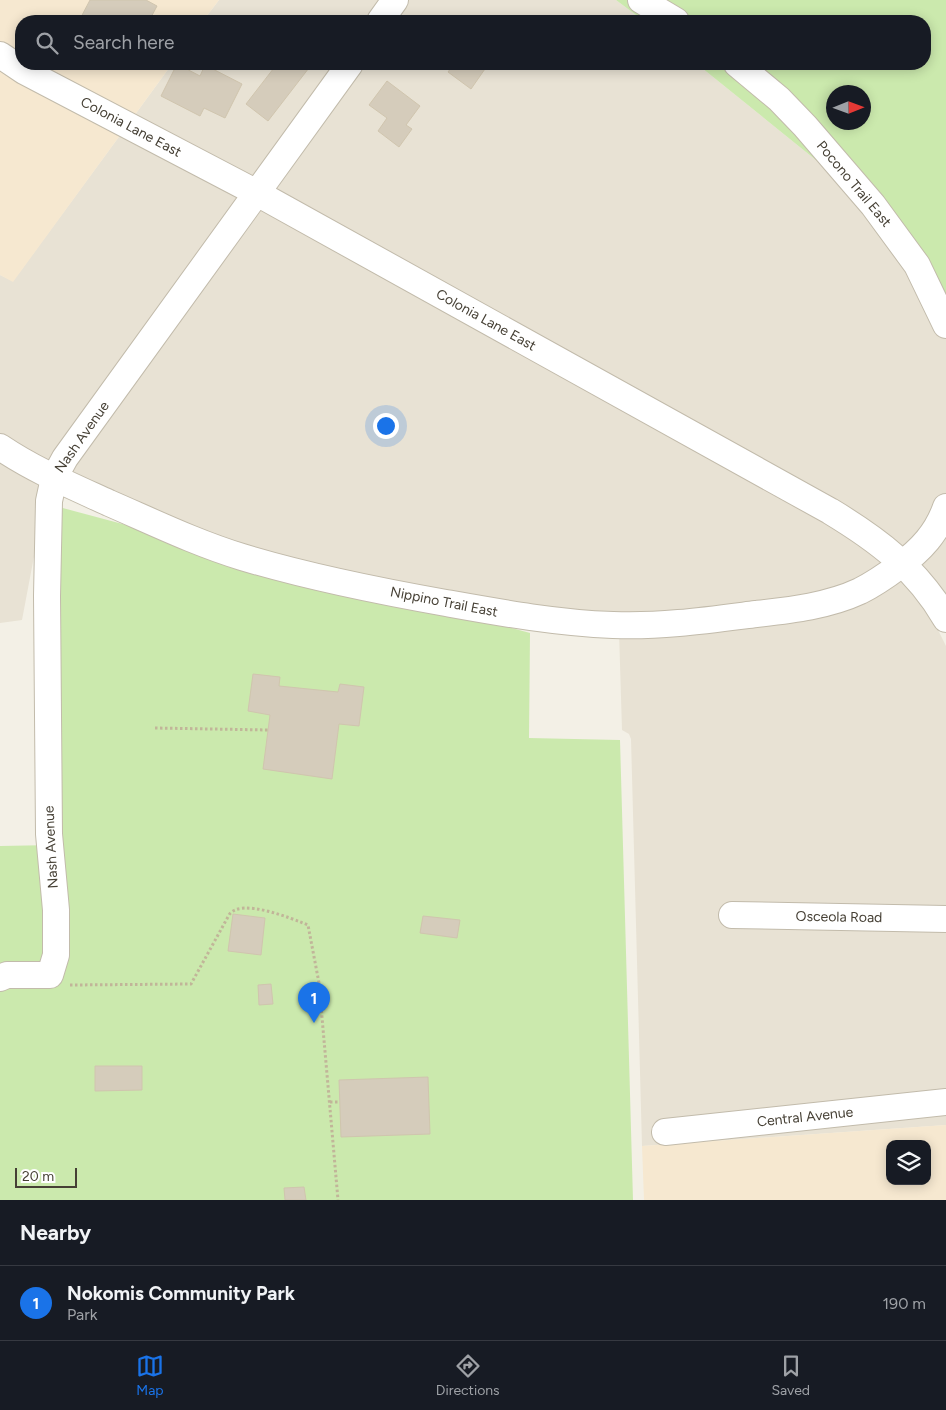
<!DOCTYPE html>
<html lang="en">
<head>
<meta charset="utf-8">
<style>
  :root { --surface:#171b24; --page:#242831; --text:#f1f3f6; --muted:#9ea1a6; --line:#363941; --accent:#1a73e8 }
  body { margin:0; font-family:Figtree,sans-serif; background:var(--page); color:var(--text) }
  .controls { position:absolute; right:15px; bottom:15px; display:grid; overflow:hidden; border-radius:10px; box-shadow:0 2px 12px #0003 }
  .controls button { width:45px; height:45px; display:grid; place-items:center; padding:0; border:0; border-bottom:1px solid var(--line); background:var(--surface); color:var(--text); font:25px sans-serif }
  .compass { position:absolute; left:826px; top:85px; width:45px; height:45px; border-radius:50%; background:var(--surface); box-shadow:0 2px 12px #0003; rotate:89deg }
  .scale { position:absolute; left:15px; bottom:12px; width:62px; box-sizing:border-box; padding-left:5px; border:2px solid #464035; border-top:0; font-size:14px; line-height:18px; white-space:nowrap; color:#464035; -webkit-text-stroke:4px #fff; paint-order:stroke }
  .you { position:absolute; left:385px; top:425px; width:18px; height:18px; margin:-12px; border:4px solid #fff; border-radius:50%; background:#1a73e8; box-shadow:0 0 0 8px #1a73e833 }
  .badge { display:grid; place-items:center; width:32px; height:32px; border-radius:50%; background:var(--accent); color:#fff; font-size:16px; font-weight:700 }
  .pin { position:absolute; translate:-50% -41px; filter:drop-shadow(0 1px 2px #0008) }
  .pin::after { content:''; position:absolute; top:26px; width:18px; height:15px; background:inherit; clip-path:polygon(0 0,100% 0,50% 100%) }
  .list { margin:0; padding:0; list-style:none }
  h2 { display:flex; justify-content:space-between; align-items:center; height:65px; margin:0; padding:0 20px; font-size:21px }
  h2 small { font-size:16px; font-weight:400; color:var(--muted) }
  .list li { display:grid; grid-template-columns:32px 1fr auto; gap:15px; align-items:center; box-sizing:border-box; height:75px; padding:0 20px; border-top:1px solid var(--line) }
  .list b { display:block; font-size:19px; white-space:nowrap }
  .list p { margin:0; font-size:16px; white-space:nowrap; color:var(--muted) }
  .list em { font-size:16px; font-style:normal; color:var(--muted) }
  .icon { flex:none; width:28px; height:28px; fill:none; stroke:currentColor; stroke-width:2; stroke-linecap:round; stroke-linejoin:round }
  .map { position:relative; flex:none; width:946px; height:1200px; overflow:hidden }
  .search { position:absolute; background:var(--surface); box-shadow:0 2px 12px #0003; left:15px; right:15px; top:15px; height:55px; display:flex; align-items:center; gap:12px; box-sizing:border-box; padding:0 18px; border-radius:20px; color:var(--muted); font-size:19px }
  .sheet { height:140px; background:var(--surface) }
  nav { display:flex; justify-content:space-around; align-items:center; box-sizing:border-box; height:70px; border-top:1px solid var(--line); background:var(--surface); font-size:14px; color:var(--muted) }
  nav a { display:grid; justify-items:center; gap:2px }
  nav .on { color:var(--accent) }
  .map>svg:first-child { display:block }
  .residential { fill:#e8e2d4 }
  .commercial { fill:#f6e8d0; fill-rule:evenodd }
  .green { fill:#cbe9ad; fill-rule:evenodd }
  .building { fill:#d5ccbb; stroke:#d0c5ae }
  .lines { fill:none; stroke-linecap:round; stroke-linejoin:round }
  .minor-casing { stroke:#c2bbab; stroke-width:28 }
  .path { stroke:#c1b599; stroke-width:3; stroke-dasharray:2.5 2.5; stroke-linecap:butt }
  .minor { stroke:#fff; stroke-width:26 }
  .labels { text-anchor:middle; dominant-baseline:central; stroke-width:4; stroke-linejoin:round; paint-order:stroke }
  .street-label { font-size:14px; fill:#464035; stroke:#fff }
</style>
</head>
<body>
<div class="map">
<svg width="946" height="1200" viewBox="0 0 946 1200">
  <rect width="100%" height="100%" fill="#f3f0e6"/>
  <path class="residential" d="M219,0H616L644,21H203Z
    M172,64H697L832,173L946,296V596L939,586L134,116Z
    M121,134L251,202L824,520L894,570L929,612L946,646V1125L642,1146L631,739L629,734L622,730L619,631L520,621L136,518L108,505L46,493L22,620L0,623V275L13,281Z"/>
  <path class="commercial" d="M0,0H219L203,21H21V56L0,42Z
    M34,64H172L134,116Z
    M0,69L121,134L13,282L0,275Z
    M946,1125V1200H644L642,1146ZM890,1144H927V1181H890Z"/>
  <path class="green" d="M616,0H946V296L832,173L697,64H925V21H644ZM834,92H864V122H834Z
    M59,507L530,633L529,738L620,740L633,1200H0V846L54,845Z"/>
  <path class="building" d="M90,0H146L157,6L149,21H79Z
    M177,64L200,76L205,65L242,84L225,118L204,108L200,116L161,96Z
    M277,64H312L268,121L246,104Z
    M454,64H484L487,66L471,89L448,72Z
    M387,81L420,106L406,125L412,129L399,147L378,131L387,118L369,105Z
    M253,674L280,677L279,686L338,692L340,684L364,687L359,726L339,724L332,779L263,769L270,715L248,711Z
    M233,914L265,918L261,955L228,951Z
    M423,916L460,920L457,938L420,933Z
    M271,984L273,1004L259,1005L258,985Z
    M95,1066H142V1090L95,1091Z
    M428,1077L430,1134L341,1137L339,1080Z
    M304,1187L306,1200H285L284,1188Z"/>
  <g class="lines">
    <defs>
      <path id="minor" d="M641,0L676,21
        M380,21L395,0
        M0,55L24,71L257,193L830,511C878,540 917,569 946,619
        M737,64L779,99L805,126L873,205L917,265L946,325
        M0,447C34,470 72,486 109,503C153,522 196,543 242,557C308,577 378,591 446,603C502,613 557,623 613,625C661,627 709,620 756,614C791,610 828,606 860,591C874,584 887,575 899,566C921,550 937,533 946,507
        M732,915L946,919
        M0,978L7,975H50L56,955V910L49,834L47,596L49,501L54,478L65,458L350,64
        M665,1132L946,1102"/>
    </defs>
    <use href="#minor" class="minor-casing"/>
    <path class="path" d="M155,728L268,730
      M70,985L191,984L229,915C240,897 293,919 308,925L319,983L338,1200
      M330,1102H340"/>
    <use href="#minor" class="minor"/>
  </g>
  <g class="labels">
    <g class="street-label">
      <text transform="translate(131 127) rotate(28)">Colonia Lane East</text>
      <text transform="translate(854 184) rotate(50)">Pocono Trail East</text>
      <text transform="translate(486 320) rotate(29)">Colonia Lane East</text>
      <text transform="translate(82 437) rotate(-55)">Nash Avenue</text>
      <text transform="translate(444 602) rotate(11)">Nippino Trail East</text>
      <text transform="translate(51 847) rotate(-93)">Nash Avenue</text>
      <text transform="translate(839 917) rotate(1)">Osceola Road</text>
      <text transform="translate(805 1117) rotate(-6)">Central Avenue</text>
    </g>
  </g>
</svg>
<div class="controls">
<button><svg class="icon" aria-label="layers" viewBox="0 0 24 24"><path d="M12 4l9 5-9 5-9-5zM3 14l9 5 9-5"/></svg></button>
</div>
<svg class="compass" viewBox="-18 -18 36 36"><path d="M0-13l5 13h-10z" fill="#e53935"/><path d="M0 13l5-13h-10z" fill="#9ea1a6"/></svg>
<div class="scale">20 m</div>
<div class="you"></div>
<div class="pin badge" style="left:314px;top:1023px">1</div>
<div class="search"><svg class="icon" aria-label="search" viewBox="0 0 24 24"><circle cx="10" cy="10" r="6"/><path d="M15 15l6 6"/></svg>Search here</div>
</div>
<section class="sheet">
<h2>Nearby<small></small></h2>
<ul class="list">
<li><span class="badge">1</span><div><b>Nokomis Community Park</b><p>Park</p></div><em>190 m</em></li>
</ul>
</section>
<nav>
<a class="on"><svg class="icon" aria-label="map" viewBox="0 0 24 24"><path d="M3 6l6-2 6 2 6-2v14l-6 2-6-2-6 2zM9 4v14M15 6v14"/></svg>Map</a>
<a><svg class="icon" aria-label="directions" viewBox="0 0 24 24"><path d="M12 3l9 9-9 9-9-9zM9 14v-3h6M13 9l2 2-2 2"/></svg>Directions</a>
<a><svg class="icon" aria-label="saved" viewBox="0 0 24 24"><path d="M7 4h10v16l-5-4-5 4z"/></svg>Saved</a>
</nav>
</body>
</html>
